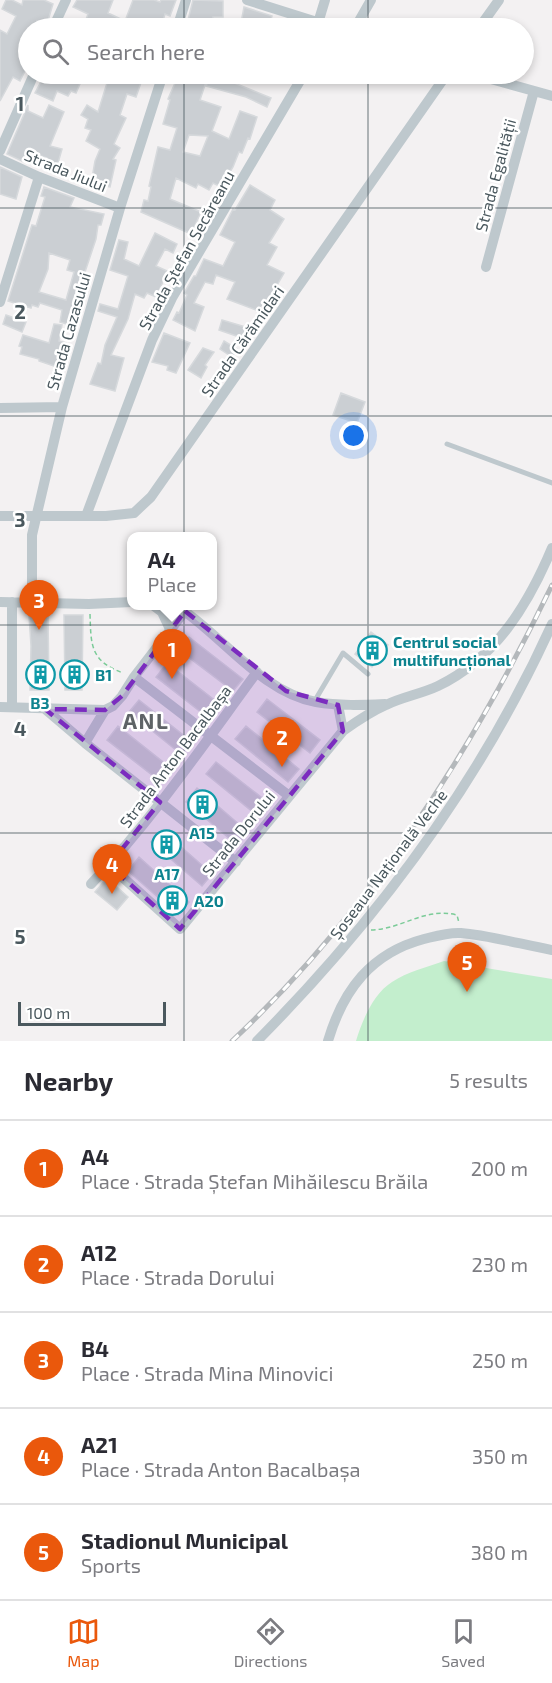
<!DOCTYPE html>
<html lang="en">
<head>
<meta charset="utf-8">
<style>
  :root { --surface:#fff; --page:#f2f2f3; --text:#2b2b33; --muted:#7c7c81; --line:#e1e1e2; --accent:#ea580c }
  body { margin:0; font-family:"Exo 2",sans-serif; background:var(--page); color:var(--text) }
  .scale { position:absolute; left:18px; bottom:15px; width:148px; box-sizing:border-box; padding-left:6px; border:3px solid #4a585e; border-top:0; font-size:16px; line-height:21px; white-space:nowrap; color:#4a585e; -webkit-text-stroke:4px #fff; paint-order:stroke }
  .you { position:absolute; left:354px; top:436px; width:21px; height:21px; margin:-15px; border:4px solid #fff; border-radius:50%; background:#1a73e8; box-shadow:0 0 0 9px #1a73e833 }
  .badge { display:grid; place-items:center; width:39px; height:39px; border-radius:50%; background:var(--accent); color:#fff; font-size:20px; font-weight:700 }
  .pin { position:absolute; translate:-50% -50px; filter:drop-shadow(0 2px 3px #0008) }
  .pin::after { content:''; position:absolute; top:32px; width:21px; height:18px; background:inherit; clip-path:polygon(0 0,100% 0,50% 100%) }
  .popup { position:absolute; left:127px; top:532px; width:90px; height:78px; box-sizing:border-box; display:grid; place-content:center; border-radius:12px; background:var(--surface); filter:drop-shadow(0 2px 4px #0005); font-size:20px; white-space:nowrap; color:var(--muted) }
  .popup b { font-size:22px; color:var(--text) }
  .popup::after { content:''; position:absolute; left:50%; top:100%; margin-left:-12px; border:12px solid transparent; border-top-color:var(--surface) }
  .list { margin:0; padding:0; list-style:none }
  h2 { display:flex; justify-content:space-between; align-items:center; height:78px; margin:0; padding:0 24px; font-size:26px }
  h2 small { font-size:20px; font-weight:400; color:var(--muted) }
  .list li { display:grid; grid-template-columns:39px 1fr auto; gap:18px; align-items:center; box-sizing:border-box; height:96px; padding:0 24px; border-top:2px solid var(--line) }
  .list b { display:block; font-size:22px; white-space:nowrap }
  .list p { margin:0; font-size:20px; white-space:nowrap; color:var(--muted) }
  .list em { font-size:20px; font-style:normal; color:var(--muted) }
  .icon { flex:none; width:33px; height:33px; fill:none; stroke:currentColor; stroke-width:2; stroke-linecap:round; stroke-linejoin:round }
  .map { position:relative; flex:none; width:552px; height:1041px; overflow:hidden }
  .search { position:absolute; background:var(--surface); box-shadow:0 3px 9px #0003; left:18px; right:18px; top:18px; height:66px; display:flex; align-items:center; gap:15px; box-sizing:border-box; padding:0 21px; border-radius:33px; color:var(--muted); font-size:22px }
  .sheet { height:558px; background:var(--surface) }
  nav { display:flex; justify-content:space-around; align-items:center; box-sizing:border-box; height:84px; border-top:2px solid var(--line); background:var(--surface); font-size:16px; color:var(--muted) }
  nav a { display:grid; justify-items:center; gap:3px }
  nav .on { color:var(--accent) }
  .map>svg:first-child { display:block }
  .green { fill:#c3eecd }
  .building { fill:#cbcfd3; stroke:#d6d9dc; stroke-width:1.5; fill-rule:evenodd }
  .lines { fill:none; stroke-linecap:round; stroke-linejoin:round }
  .path { stroke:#7bcb98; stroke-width:1.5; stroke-dasharray:4.5 3; stroke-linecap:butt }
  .service { stroke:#bec8cd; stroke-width:5 }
  .minor { stroke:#bec8cd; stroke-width:10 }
  .rail-casing { stroke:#b4b8bb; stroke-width:5 }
  .rail { stroke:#fff; stroke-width:3; stroke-dasharray:9; stroke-linecap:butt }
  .marked { fill:#7b2cbf; fill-opacity:0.2; stroke:#7b2cbf; stroke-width:4.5; stroke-dasharray:12 8; stroke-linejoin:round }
  .grid { fill:none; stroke:#4a585e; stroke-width:1.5; stroke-opacity:0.55 }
  .labels { text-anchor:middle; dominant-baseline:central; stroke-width:5; stroke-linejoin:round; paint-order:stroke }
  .street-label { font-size:16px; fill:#4a585e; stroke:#fff }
  .culture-label { font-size:16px; font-weight:bold; fill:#0d838f; stroke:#fff; text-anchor:start }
  .district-label { font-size:22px; font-weight:bold; letter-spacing:1.5px; fill:#5e6366; stroke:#fff }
  .grid-label { font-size:20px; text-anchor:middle; font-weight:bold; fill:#4a585e; stroke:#fff; stroke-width:5; stroke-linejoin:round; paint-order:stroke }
</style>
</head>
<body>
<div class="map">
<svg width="552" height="1041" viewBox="0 0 552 1041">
  <rect width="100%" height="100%" fill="#f3f1f2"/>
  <path class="green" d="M444,961L552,979V1041H356C362,1021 373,994 392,982C407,972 427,967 444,961Z"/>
  <path class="building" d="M6,0H12L22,5L23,0H44L53,4L47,24L37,21L35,28H28V43L23,53L28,56V69H26L20,81L13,77L0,101V30L7,34L16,16L2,9Z
    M77,0H113L108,13L125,21L133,0H154L160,2L161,0H176L170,16L165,14L161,28H83L88,14L73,7Z
    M193,0L223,1V17H213L212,28H186Z
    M244,7L272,16L269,26L266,24L265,28H240Z
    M45,74H66L74,76L73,81L80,84L76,93L71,91L68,96L57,91L53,101L35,93Z
    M108,74L119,77L120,74H144L136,97L127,94L120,115L126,118L114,144L120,148L113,159L116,160L110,187L91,184L95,161L100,149L86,141L91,130L85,128L88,119L81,115L87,105L98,112L107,83L105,82Z
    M179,74H187L206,82L200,100L221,107L212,131L229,139L240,111L257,117L250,139L248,138L242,153L239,152L233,167L221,187L213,183L209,190L198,184L196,188L176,178L170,199L201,212L191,234L141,212L144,200L148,201L151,187L149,186L158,147L170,150L177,128L163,124L170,100L168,99ZM189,135L208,136L200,156L183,152Z
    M211,74H219L233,78L232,82L271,98L267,107L246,97L206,86Z
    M28,105V111L43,118L49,105L64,112L50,146L62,149L56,170L45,167L47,158L33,153L32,155L28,153L24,162L7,154Z
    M0,167L22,177L16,199L0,194Z
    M250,185L275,200L270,210L284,219L269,243L277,247L267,265L284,273L272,294L264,313L227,299L235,282L216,275L213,284L205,282L194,303L204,307L195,331L173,320L177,312L179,313L187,295L184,293L194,276H196L204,259L223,266L235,242L220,235L233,209L235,210Z
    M44,187L74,198L70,207L104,214L101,225H98L96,239L84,275H81L73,302L75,303L70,325L60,322L62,310L40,303L38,307L32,305L31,308L8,301L32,225L36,226L45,197L41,196ZM49,253L70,260L67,270L74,272L66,300L39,292L48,269Z
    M155,233L177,244L173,253L165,249L156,266L167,271L162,284L156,297L147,293L144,298L135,294L128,319L111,355L124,358L115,391L90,384L98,363L101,364L105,345L117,317L98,311L100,304L118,309L128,276L110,270L119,240L128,242L124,259L139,266Z
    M6,315L26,322L22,332L3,324Z
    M222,320L249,328L245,339L219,330Z
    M54,324L62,325L59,341L66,343L57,367L39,361V359L20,354L22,347L19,346L23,335L49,343Z
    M164,333L190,343L176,373L167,370L168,366L152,362Z
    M224,341L237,349L232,357L220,349Z
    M203,348L214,352L205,365L207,367L201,378L188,370Z
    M341,393L365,402L357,423L333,415Z
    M29,615H48L49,690H30L31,646Z
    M64,615H83L82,690H65Z
    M371,632L388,645L372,667L355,654Z
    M189,637L243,679L233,691L179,650Z
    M167,663L222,706L211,720L156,677Z
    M267,699L320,740L310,753L257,712Z
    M139,700L192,742L182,755L129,712Z
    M118,726L172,769L161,782L107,740Z
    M246,726L299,769L288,782L235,739Z
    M216,762L270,804L259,817L206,774Z
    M197,788L248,832L237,845L186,802Z
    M162,830L212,874L202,886L151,842Z
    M139,857L189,902L178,915L128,871Z
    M107,878L128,897L117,910L95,892Z"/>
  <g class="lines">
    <path class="path" d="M90,614C91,645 90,661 123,673
      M371,930C403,929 424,907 457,915L459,923"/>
    <path class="service" d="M447,444L552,483
      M314,702L343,653L368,674"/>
    <path class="minor" d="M247,0L336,28
      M318,23L325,0
      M53,28L66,0
      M177,28L186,0
      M355,28L371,0
      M479,28L499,0
      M473,74L552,96
      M0,151L34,74
      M0,159L39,177L120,208
      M486,267L534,91
      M0,302L39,177
      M0,408L62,407
      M0,516H106L134,513L151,497L447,74
      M86,516L152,340L172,298L304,74
      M0,602L89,604L132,602
      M12,602V707
      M32,603V535L62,407L120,208L163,74
      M154,606L162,612L170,629
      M177,606C222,635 261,692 316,702C339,706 362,705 385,704
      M134,677L288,795
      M338,705L343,731
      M0,707L105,710
      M45,709L85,743L236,862
      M85,743L105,710L113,706L122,696L134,677L185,611
      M109,865L180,929L343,731C357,721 370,712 386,705C402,697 421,694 438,686C496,658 528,605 552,548
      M91,884C153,819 204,744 257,672
      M257,1041C378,919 481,781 552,624
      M328,1041C343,990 371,953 424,939C436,936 449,932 461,933C488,935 524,945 552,950"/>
    <defs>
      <path id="rail" d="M232,1041C369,913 471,753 552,585"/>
    </defs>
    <use href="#rail" class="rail-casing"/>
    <use href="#rail" class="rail"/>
  </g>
  <path class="marked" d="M185,611L286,691L338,705L343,731L180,929L109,865L160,802L45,709L105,710L122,696Z"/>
  <path class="grid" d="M184,0V28M368,0V28M184,74V1041M368,74V1041M0,208H552M0,416H552M0,625H552M0,833H552"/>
  <defs>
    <symbol id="building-ring" viewBox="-11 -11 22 22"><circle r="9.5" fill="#fff" stroke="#0f9aa8" stroke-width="1.5"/><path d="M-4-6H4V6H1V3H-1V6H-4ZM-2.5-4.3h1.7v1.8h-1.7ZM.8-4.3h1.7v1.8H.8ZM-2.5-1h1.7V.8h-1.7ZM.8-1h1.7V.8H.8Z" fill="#0f9aa8"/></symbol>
  </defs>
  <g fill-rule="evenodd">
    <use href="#building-ring" x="356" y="634" width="33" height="33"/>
    <use href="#building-ring" x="24" y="658" width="33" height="33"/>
    <use href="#building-ring" x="58" y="658" width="33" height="33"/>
    <use href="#building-ring" x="186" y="788" width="33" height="33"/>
    <use href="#building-ring" x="150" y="828" width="33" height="33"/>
    <use href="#building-ring" x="156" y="884" width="33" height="33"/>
  </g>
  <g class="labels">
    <g class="street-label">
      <text transform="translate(66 170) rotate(22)">Strada Jiului</text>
      <text transform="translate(495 175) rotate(-75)">Strada Egalității</text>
      <text transform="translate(186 250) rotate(-61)">Strada Ștefan Secăreanu</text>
      <text transform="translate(68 331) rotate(-74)">Strada Cazasului</text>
      <text transform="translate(242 341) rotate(-55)">Strada Cărămidari</text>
      <text transform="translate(175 756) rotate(-53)">Strada Anton Bacalbașa</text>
      <text transform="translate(238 833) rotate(-51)">Strada Dorului</text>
      <text transform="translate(388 864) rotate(-53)">Șoseaua Națională Veche</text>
    </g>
    <g class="culture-label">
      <text x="393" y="641">Centrul social<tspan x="393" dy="18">multifuncțional</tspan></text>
      <text x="95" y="674">B1</text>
      <text x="40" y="702" text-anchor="middle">B3</text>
      <text x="202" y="832" text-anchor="middle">A15</text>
      <text x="167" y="873" text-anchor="middle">A17</text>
      <text x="194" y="900">A20</text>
    </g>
    <g class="district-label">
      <text x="146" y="720">ANL</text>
    </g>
  </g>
  <g class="grid-label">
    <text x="20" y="111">1</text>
    <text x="20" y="319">2</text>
    <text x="20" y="527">3</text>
    <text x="20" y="736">4</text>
    <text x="20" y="944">5</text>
  </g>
</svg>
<div class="scale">100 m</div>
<div class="you"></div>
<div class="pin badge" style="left:172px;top:679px">1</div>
<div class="popup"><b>A4</b>Place</div>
<div class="pin badge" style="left:282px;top:767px">2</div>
<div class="pin badge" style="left:39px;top:630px">3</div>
<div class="pin badge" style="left:112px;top:894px">4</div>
<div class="pin badge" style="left:467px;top:992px">5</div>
<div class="search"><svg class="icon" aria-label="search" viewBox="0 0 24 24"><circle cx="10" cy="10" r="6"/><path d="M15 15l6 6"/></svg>Search here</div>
</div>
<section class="sheet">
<h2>Nearby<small>5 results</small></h2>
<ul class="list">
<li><span class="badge">1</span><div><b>A4</b><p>Place · Strada Ștefan Mihăilescu Brăila</p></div><em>200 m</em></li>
<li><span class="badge">2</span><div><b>A12</b><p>Place · Strada Dorului</p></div><em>230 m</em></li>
<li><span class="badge">3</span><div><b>B4</b><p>Place · Strada Mina Minovici</p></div><em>250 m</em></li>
<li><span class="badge">4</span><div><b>A21</b><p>Place · Strada Anton Bacalbașa</p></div><em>350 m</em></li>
<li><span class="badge">5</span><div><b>Stadionul Municipal</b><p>Sports</p></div><em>380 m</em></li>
</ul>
</section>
<nav>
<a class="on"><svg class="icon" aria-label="map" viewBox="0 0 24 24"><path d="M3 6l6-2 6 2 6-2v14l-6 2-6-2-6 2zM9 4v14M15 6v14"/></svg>Map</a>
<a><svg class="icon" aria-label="directions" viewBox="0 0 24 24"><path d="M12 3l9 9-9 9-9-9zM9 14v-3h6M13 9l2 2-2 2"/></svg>Directions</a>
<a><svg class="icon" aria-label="saved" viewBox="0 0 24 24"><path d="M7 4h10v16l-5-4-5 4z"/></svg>Saved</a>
</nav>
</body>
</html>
